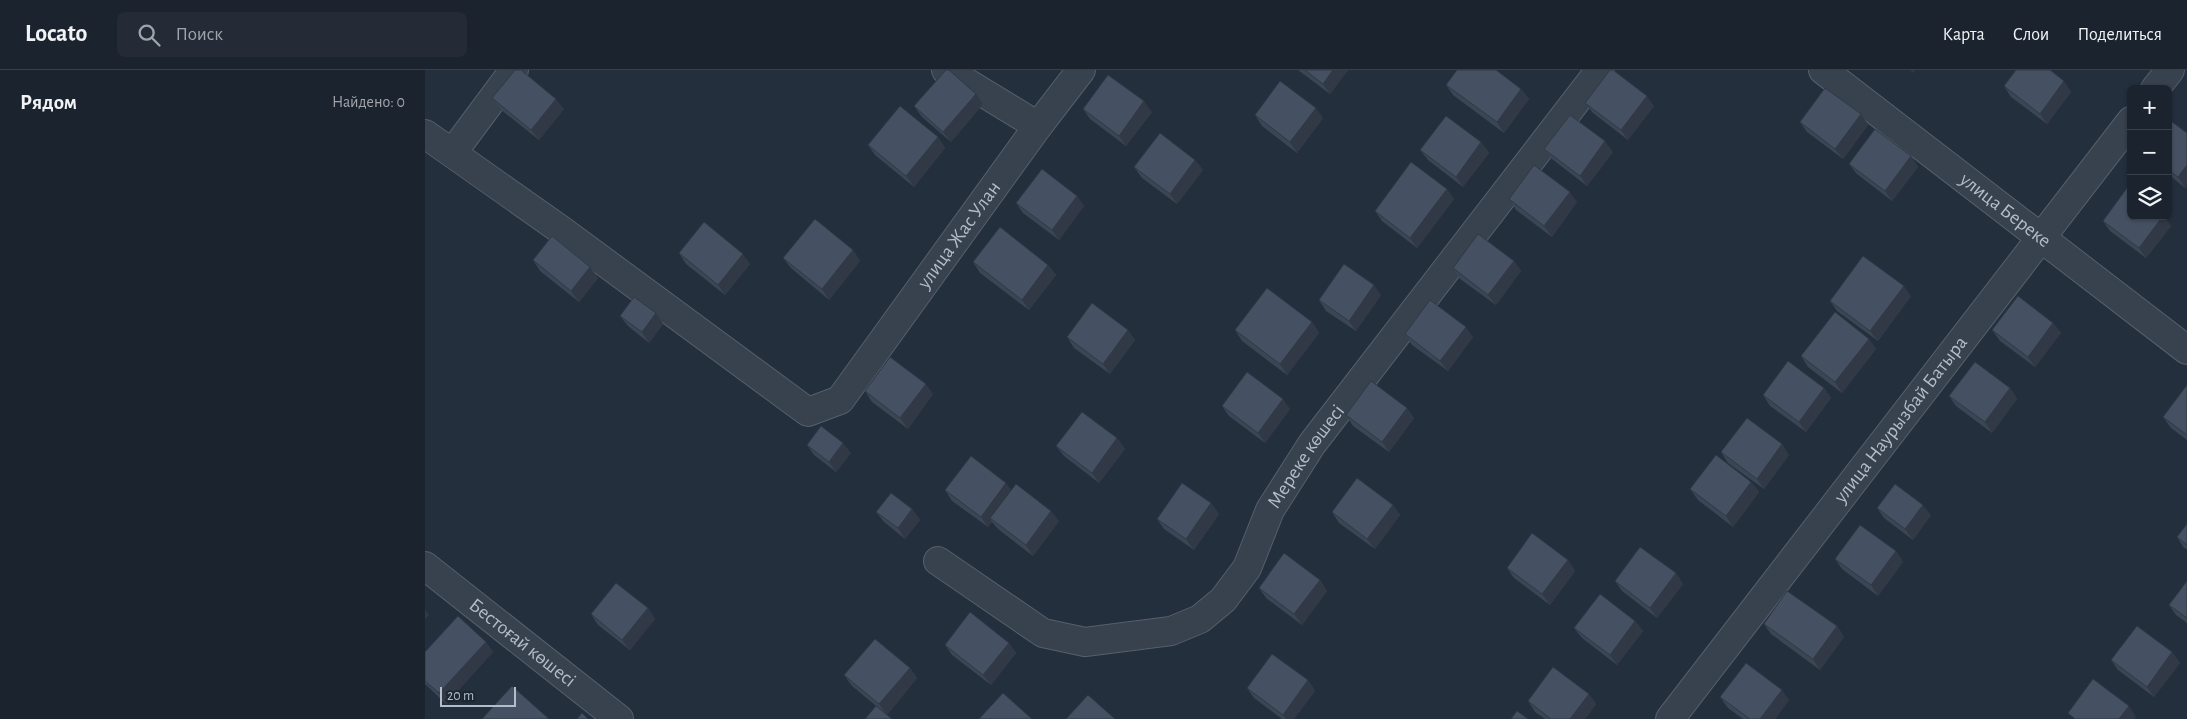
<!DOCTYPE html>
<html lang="ru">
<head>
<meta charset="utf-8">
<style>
  :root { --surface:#1b232e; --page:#242b36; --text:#f1f3f6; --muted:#a0a4aa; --line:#39404a }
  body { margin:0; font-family:"Alegreya Sans",sans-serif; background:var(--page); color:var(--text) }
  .controls { position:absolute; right:15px; top:15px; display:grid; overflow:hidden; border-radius:8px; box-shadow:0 1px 4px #0004 }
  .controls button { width:45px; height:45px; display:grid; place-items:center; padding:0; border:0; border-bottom:1px solid var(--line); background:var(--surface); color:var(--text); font:25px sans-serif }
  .scale { position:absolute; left:15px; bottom:12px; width:76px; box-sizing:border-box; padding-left:5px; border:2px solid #b4bcc9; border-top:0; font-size:14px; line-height:18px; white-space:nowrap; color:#b4bcc9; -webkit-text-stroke:4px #1d2633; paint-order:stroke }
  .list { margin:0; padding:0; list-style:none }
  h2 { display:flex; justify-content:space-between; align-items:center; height:65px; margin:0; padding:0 20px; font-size:21px }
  h2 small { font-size:16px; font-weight:400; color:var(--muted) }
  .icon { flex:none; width:28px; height:28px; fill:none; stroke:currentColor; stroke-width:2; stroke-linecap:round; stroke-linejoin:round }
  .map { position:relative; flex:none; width:1762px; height:649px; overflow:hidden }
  header { display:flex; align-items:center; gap:30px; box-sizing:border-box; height:70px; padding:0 25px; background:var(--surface); border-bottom:1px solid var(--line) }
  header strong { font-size:24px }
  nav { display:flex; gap:28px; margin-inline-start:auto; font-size:18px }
  .search { width:350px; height:45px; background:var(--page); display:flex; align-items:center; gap:12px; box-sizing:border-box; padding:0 18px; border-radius:8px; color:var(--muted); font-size:19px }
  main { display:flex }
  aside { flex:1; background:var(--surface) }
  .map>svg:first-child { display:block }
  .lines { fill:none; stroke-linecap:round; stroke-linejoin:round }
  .minor-casing { stroke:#565f6c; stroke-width:30 }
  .minor { stroke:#38414e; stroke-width:28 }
  .wall { fill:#3b4654 }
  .shaded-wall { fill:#303945 }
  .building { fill:#455162; stroke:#303945 }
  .labels { text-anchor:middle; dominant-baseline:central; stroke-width:4.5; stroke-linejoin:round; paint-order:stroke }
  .street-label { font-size:20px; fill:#b4bcc9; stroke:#1d2633 }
</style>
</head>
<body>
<header>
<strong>Locato</strong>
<div class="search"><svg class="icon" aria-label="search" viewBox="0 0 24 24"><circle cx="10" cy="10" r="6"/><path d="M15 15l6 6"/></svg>Поиск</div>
<nav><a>Карта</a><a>Слои</a><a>Поделиться</a></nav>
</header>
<main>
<aside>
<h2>Рядом<small>Найдено: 0</small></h2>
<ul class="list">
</ul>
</aside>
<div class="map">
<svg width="1762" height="649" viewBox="0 0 1762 649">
  <rect width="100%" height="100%" fill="#242f3e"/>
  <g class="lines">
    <defs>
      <g id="minor">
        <path d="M521,0L613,56"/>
        <path id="s1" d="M1398,0L1762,280"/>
        <path d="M1730,19L1745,0"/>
        <path id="s2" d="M0,64L136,160L383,342L415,330L613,56L656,0"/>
        <path d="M28,82L89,0"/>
        <path id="s3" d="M513,491L618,563L660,572L746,561L775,549L798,530L822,498L845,440L887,374L1175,0"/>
        <path id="s4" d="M0,496L194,649"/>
        <path id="s5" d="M1245,649L1706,51"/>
      </g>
    </defs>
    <use href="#minor" class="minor-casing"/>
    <use href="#minor" class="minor"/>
  </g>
  <path class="wall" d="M873,0H923L905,24Z
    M1021,15L1096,19L1104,29L1079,63L1028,25Z
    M1579,16L1646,22L1622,54L1586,27Z
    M67,28L139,39L114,70L75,39Z
    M1160,33L1229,36L1203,70L1168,43Z
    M558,34L526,72L497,47L489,36Z
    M658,39L727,42L701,76L665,49Z
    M1436,44L1443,55L1418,89L1382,62L1375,52Z
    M830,45L898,48L872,83L837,56Z
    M1743,49L1762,63V116L1760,118L1743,104Z
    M513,67L520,78L489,117L450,85L443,75Z
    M1056,72L1064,83L1038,117L1003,90L995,80Z
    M1119,79L1188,82L1162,116L1127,89Z
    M1486,86L1493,97L1467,131L1432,104L1424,94Z
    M770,90L778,100L752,134L717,108L709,97Z
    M1022,119L1029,129L992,178L957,151L950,141Z
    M652,126L659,136L634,170L598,143L591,133Z
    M1084,129L1152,132L1127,167L1091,140Z
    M1678,151L1746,156L1721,188L1685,161Z
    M428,180L435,191L404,230L366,198L358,188Z
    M254,183L325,194L300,225L261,194Z
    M108,190L165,197L173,208L154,232L115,201Z
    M1089,191L1096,201L1071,235L1035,209L1028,198Z
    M548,192L623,195L631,205L604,240L555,203Z
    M956,225L931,261L901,241L894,230Z
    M1486,226L1453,271L1412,241L1405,231Z
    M231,243L238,254L224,273L203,256L195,246Z
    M887,252L894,263L862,305L817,271L810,260Z
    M1628,253L1636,263L1610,297L1575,271L1567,260Z
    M703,260L710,270L685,304L649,278L642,267Z
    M980,264L1048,267L1023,301L987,275Z
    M1444,269L1451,279L1417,323L1383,297L1376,286Z
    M1762,315V370L1746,358L1738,347Z
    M1399,318L1406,328L1381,362L1345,336L1338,325Z
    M1585,318L1592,329L1567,363L1531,336L1524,326Z
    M440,321L508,324L483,359L447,332Z
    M797,336L865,339L840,373L804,346Z
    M982,338L989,348L964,382L928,356L921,345Z
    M692,368L700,379L674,413L639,386L631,376Z
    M1357,374L1364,385L1339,419L1303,393L1296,382Z
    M382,375L426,383L411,402L389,385Z
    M1326,412L1334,422L1308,457L1273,430L1265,419Z
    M520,420H586L634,451L608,486L573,459L567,452L563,457L527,431Z
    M786,433L794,444L769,480L739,459L732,449Z
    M968,435L975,445L950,479L914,453L907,442Z
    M1452,438L1506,445L1488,470L1459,448Z
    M487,439L495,450L480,469L459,452L451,442Z
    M1762,454V479L1759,478L1752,467Z
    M1471,481L1478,492L1453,526L1417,499L1410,489Z
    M1143,490L1150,501L1125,535L1089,508L1082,498Z
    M1251,503L1258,514L1232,548L1197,521L1190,511Z
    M895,510L902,521L877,555L841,528L834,518Z
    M1762,511V553L1751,545L1744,535Z
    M223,538L230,549L205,580L173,555L166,544Z
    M1210,551L1218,561L1192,595L1157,568L1149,558Z
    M1339,554L1412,556L1419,567L1395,600L1346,564Z
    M61,572L68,582L21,634L0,614V582Z
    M584,573L591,583L566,615L527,585L520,575Z
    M1747,582L1755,593L1729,627L1693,600L1686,590Z
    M485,598L492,608L462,645L427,616L419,605Z
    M883,610L890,621L869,649H857L829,628L822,618Z
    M1164,624L1171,634L1160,649H1120L1110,642L1103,631Z
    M1295,627L1364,630L1350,649H1318L1303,638Z"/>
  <path class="shaded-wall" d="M908,0H923L905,24L898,14Z
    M1485,0H1490L1488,3Z
    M1639,11L1646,22L1622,54L1615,44Z
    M1096,19L1104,29L1079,63L1072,52Z
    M551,24L558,34L526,72L518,62Z
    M1222,26L1229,36L1203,70L1196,60Z
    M131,29L139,39L114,70L106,60Z
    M719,31L727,42L701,76L694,66Z
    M891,38L898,48L872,83L865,72Z
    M1436,44L1443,55L1418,89L1410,79Z
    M513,67L520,78L489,117L481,106Z
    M1180,71L1188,82L1162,116L1155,106Z
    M1056,72L1064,83L1038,117L1031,107Z
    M1486,86L1493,97L1467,131L1460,121Z
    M770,90L778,100L752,134L745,124Z
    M1762,95V116L1760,118L1753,107Z
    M1022,119L1029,129L992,178L985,168Z
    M1145,122L1152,132L1127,167L1119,156Z
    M652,126L659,136L634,170L627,160Z
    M1738,146H1739L1746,156L1721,188L1714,178Z
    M428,180L435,191L404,230L397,219Z
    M318,184L325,194L300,225L293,215Z
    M1089,191L1096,201L1071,235L1063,225Z
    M623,195L631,205L604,240L597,230Z
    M165,197L173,208L154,232L146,221Z
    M949,215L956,225L931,261L924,251Z
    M1479,216L1486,226L1453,271L1445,261Z
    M231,243L238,254L224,273L217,262Z
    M887,252L894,263L862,305L855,294Z
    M1628,253L1636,263L1610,297L1603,287Z
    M1041,257L1048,267L1023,301L1015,291Z
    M703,260L710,270L685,304L678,294Z
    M1444,269L1451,279L1417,323L1410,312Z
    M501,314L508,324L483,359L475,348Z
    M1399,318L1406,328L1381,362L1374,352Z
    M1585,318L1592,329L1567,363L1560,352Z
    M858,329L865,339L840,373L833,363Z
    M982,338L989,348L964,382L957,372Z
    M692,368L700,379L674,413L667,403Z
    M418,373L426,383L411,402L404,392Z
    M1357,374L1364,385L1339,419L1332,409Z
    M1326,412L1334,422L1308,457L1301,446Z
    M581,413L589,423L565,448L567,452L563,457L556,447Z
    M786,433L794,444L769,480L761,469Z
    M968,435L975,445L950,479L942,469Z
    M1498,435L1506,445L1488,470L1480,459Z
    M487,439L495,450L480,469L473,458Z
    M626,441L634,451L608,486L601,475Z
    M1471,481L1478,492L1453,526L1446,515Z
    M1143,490L1150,501L1125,535L1117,524Z
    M1251,503L1258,514L1232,548L1225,538Z
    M895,510L902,521L877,555L869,544Z
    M223,538L230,549L205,580L197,570Z
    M0,540L4,545L0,549Z
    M1210,551L1218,561L1192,595L1185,585Z
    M1412,556L1419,567L1395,600L1388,589Z
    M61,572L68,582L21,634L14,623Z
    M584,573L591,583L566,615L558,605Z
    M1747,582L1755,593L1729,627L1722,617Z
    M485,598L492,608L462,645L454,634Z
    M883,610L890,621L869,649H861L858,645Z
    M1357,620L1364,630L1350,649H1335Z
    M1164,624L1171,634L1160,649H1145Z
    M1704,636L1711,647L1709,649H1694Z"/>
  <path class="building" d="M90,0H96L131,29L106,60L67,28Z
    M521,0H524L551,24L518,62L489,36Z
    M880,0H908L898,14Z
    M1032,0H1071L1096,19L1072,52L1021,15Z
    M1185,0H1188L1222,26L1196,60L1160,33Z
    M1591,0H1625L1639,11L1615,44L1579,16Z
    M683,5L719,31L694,66L658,39Z
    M855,11L891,38L865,72L830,45Z
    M1400,18L1436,44L1410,79L1375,52Z
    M475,36L513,67L481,106L443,75Z
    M1145,45L1180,71L1155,106L1119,79Z
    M1021,46L1056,72L1031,107L995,80Z
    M1743,49L1762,63V95L1753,107L1743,100Z
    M1450,59L1486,86L1460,121L1424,94Z
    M735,63L770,90L745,124L709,97Z
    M986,92L1022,119L985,168L950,141Z
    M1109,95L1145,122L1119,156L1084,129Z
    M617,99L652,126L627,160L591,133Z
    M1702,118L1706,120V146H1738L1714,178L1678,151Z
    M390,149L428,180L397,219L358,188Z
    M279,152L318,184L293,215L254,183Z
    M575,157L623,195L597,230L548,192Z
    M1053,164L1089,191L1063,225L1028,198Z
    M127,166L165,197L146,221L108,190Z
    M1438,186L1479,216L1445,261L1405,231Z
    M919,194L949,215L924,251L894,230Z
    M842,218L887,252L855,294L810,260Z
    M1593,226L1628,253L1603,287L1567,260Z
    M209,227L231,243L217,262L195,246Z
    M1005,230L1041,257L1015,291L980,264Z
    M667,233L703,260L678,294L642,267Z
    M1410,242L1444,269L1410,312L1376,286Z
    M465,287L501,314L475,348L440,321Z
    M1363,291L1399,318L1374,352L1338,325Z
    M1550,292L1585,318L1560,352L1524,326Z
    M822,302L858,329L833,363L797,336Z
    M946,311L982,338L957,372L921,345Z
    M1762,315V365L1738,347Z
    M657,342L692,368L667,403L631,376Z
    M1322,348L1357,374L1332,409L1296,382Z
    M396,356L418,373L404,392L382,375Z
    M1291,385L1326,412L1301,446L1265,419Z
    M546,386L581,413L556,447L520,420Z
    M932,408L968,435L942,469L907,442Z
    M757,413L786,433L761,469L732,449Z
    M591,414L626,441L601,475L565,448Z
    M1470,414L1498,435L1480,459L1452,438Z
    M466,423L487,439L473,458L451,442Z
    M1762,454V475L1752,467Z
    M1435,455L1471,481L1446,515L1410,489Z
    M1107,463L1143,490L1117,524L1082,498Z
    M1215,477L1251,503L1225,538L1190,511Z
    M859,483L895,510L869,544L834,518Z
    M1762,511V548L1744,535Z
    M191,513L223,538L197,570L166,544Z
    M1362,521L1412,556L1388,589L1339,554Z
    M1175,524L1210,551L1185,585L1149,558Z
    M545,542L584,573L558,605L520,575Z
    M33,546L61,572L14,623L0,611V582Z
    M1712,556L1747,582L1722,617L1686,590Z
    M450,569L485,598L454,634L419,605Z
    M847,584L883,610L858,645L822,618Z
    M1321,593L1357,620L1335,649H1325L1295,627Z
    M1128,597L1164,624L1145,649H1126L1103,631Z
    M1668,609L1704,636L1694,649H1650L1643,643Z
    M87,616L124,649H57Z
    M578,623L607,649H554Z
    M663,625L690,649H641Z
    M451,636L467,649H440Z
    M1092,641L1103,649H1086Z
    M157,643L163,649H152Z"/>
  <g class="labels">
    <g class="street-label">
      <text stroke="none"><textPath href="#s1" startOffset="230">улица Береке</textPath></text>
      <text stroke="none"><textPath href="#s2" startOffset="711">улица Жас Улан</textPath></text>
      <text stroke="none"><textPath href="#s5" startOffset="378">улица Наурызбай Батыра</textPath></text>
      <text stroke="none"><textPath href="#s3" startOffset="485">Мереке көшесі</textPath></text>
      <text stroke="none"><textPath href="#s4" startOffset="124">Бестоғай көшесі</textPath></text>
    </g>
  </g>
</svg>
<div class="controls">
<button>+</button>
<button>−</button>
<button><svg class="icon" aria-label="layers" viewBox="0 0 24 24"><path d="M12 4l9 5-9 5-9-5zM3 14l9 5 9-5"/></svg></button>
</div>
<div class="scale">20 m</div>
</div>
</main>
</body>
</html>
